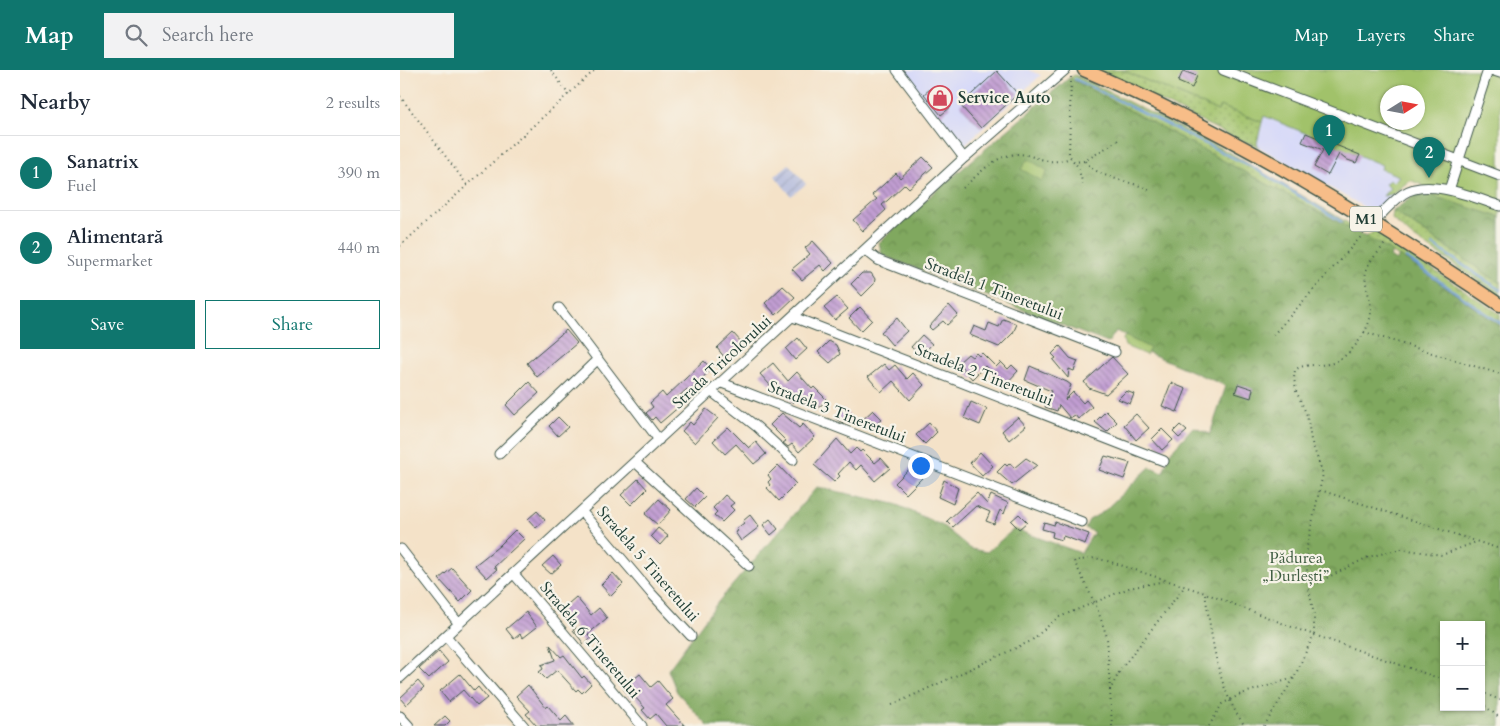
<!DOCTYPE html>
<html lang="en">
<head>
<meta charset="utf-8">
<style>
  :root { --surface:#fff; --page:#f2f2f3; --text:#1f2937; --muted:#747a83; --line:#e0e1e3; --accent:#0f766e }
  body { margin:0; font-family:Cardo,serif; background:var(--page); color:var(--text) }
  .controls { position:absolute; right:15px; bottom:15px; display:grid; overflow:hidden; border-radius:0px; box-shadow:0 1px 4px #0004 }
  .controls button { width:45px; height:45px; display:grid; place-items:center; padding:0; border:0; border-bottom:1px solid var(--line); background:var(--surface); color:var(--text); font:25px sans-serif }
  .compass { position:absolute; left:980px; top:15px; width:45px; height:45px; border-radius:50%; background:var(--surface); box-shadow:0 1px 4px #0004; rotate:79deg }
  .you { position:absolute; left:520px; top:395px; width:18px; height:18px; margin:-12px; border:4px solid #fff; border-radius:50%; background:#1a73e8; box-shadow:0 0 0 8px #1a73e833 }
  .badge { display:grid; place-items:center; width:32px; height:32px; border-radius:50%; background:var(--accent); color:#fff; font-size:16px; font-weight:700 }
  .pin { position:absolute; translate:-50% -41px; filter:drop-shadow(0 1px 2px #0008) }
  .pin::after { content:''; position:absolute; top:26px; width:18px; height:15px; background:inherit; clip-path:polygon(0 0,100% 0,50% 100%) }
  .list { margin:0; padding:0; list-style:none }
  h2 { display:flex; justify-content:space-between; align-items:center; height:65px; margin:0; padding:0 20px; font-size:21px }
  h2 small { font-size:16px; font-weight:400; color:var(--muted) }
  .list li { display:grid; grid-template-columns:32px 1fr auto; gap:15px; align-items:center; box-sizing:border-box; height:75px; padding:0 20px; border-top:1px solid var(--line) }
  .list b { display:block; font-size:19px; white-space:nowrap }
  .list p { margin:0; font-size:16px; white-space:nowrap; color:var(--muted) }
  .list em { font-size:16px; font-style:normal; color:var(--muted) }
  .actions { display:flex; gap:10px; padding:15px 20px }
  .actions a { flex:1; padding:11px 0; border:1px solid var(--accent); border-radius:0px; text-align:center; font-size:18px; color:var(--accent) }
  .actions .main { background:var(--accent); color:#fff }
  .icon { flex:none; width:28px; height:28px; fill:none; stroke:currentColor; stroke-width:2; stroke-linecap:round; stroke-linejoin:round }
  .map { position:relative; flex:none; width:1100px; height:656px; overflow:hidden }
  header { display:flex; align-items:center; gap:30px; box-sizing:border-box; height:70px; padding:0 25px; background:var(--accent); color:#fff }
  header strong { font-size:24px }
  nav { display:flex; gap:28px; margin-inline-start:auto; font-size:18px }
  .search { width:350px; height:45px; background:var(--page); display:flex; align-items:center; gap:12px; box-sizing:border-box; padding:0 18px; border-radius:0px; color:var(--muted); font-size:19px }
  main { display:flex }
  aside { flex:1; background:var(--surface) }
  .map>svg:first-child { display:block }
  .built { fill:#d5d8f9 }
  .industrial { fill:url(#industrial-furrows) }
  .grass { fill:url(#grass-dots); stroke:#60804f }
  .forest { fill:url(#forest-crowns); stroke:#507249; fill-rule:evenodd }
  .garden { fill:#a1c26a; stroke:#60804f; fill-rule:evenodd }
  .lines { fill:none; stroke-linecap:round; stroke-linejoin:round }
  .stream { stroke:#6e9ed7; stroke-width:2.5 }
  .building { fill:url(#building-back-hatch) }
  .minor-casing { stroke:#3f564a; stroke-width:11 }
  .highway-casing { stroke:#3f564a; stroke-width:15 }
  .path { stroke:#3f564a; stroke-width:2; stroke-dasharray:1 4; stroke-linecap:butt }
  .minor { stroke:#fff; stroke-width:9 }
  .highway { stroke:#f7bd88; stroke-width:12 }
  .labels { text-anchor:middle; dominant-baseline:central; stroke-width:4.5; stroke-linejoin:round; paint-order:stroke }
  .shield { fill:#f7f3e8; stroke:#60746a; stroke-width:1 }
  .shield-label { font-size:15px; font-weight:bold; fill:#1f3d34 }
  .poi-label { font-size:16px; font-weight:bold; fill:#1f3d34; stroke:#f7f3e8; text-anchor:start }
  .street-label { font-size:16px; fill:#1f3d34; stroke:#f7f3e8 }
  .park-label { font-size:16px; fill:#405e42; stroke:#f7f3e8 }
</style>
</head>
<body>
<header>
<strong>Map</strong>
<div class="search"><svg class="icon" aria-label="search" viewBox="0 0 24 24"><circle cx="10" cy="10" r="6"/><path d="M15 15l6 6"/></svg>Search here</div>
<nav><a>Map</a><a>Layers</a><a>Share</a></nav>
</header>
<main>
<aside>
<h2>Nearby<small>2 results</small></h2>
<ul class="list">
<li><span class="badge">1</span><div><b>Sanatrix</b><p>Fuel</p></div><em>390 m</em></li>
<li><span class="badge">2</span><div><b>Alimentară</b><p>Supermarket</p></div><em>440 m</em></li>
</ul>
<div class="actions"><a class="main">Save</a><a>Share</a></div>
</aside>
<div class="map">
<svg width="1100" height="656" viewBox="0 0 1100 656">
  <defs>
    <pattern id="industrial-furrows" width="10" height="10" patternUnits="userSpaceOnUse" patternTransform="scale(1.25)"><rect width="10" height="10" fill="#bdc3de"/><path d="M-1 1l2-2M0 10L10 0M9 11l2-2" fill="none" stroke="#a2a8bf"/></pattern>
    <pattern id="grass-dots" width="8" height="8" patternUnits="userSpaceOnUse" patternTransform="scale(1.25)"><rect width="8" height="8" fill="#a1c26a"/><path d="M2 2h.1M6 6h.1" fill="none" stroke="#839f58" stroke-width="1.8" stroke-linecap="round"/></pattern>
    <pattern id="forest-crowns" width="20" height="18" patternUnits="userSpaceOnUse" patternTransform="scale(1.25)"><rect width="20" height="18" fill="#80a85e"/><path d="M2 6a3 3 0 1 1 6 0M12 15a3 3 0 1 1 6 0" fill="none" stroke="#688a4e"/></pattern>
    <pattern id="building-back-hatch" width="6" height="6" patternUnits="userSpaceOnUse" patternTransform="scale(1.25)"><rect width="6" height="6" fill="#c29ed3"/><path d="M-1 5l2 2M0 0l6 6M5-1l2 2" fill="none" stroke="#9d82ac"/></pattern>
  </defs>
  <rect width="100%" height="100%" fill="#f7f3e8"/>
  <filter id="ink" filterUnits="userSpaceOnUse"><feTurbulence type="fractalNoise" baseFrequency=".02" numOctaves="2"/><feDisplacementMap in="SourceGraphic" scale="10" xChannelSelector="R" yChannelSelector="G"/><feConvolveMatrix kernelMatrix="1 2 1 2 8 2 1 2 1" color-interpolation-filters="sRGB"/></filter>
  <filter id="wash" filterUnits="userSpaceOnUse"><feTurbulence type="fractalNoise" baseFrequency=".0096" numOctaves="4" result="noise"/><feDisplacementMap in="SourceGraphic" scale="20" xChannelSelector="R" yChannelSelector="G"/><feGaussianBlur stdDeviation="1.12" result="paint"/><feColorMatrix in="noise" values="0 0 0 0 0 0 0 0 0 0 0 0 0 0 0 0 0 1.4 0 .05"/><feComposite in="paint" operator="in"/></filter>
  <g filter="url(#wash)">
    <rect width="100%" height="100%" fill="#f4e2c8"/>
    <path class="built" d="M500,0H628L641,5L560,79Z
      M864,46L982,95L981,99L1010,110L973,142L859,77L857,73Z"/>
    <path class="industrial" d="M389,94L406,114L391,126L375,106Z"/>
    <path class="grass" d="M701,0H722L818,41L820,36L862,52L857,73L859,77L833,67L700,2Z
      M675,5L832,84L953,156L956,163L669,8Z
      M993,141L1100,213V225L1014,168L992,149Z
      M975,161L1100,244V256L1023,201L965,167Z"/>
    <path class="forest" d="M669,8L979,174L992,182L990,187L996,191L999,186L1023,201L1100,256V656H308L277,622L268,600L318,532L417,417L495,434L543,456L571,479L587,482L614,459L681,483L694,462L685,458L689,450L703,442L750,397L763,402L769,387L768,385L793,357L810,364L826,316L747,282L749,278L716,261L708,273L482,185L479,173L509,144ZM1044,555H1081V637H1044Z
      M1016,124L1033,126L1100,147V213L993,141Z"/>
    <path class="garden" d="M722,0H1100V147L1033,126L1022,115L1010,110L993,124L983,126L990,118L985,114L989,110L994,112L999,106L981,99L982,95L864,46L862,52L820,36L818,41ZM988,22H1018V52H988Z
      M628,89L648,101L642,111L621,99Z
      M725,266L750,278L746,285L725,276L723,269Z"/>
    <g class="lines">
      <path class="stream" d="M675,9L854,98L942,152
        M1033,175L1100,220
        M1006,188L1100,253"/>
    </g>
    <g id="blocks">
      <path class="building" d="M597,1L618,24L581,58L560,35Z
        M783,1L797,6L792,18L778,12Z
        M534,16L551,37L541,45L524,24Z
        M906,63L960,85L956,93L945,89L939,84L928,105L914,97L923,80L902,72Z
        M523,87L533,97L509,118L505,114L488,130L482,135L486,140L463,161L453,150L477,129L472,125L496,103L500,108Z
        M413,171L433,193L425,201L420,195L402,210L392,199L410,184L405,178Z
        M462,203H471L475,209L474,214L462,226L451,214Z
        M383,216L395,227L376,245L365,233Z
        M437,227L448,239L435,250L424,238Z
        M549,235L558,245L547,255L543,251L532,260L529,257Z
        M460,237L472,250L461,261L449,248Z
        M497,248L507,261L492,275L481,262Z
        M603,249L617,254L613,263L599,277L570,265L574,256L586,261L589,253L599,257Z
        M166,260L177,273L137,307L127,293Z
        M333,263L342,273L325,288L317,278Z
        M522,265L532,274L521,286L511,277Z
        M398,268L407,279L395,290L386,279Z
        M429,271L436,275L440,284L430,293L418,282Z
        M660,276L670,288L678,291L674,301L669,299L668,308L653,290L656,288L652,284Z
        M576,283L579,286L582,283L596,297L601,292L608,299L612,295L618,301L605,315L585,296L572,309L558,293L568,284L572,287Z
        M712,287L728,304L706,324L689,318L684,312Z
        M304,291L311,299L289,322L287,319L276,329L281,335L260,353L255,347L252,350L246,343L253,337L250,333L262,322L266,327Z
        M373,293L388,311L397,302L412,319L414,317L427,330L416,340L401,325L393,333L374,312L370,315L360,304Z
        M484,294L489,300L495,295L507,309L513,303L524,315L510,330L493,311L481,322L468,307Z
        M630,296L667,312L671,315L665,330L673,322L683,333L686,330L692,337L678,349L675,345L670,348L659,335L657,341L645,337L651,321L625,310Z
        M129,312L139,323L115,345L106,335Z
        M771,313L786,319L777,342L762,336Z
        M838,314L853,319L851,328L835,323Z
        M726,321L734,324L730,334L718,329Z
        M571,332L587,339L580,355L564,348Z
        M306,339L318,348L295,373L282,361L290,352L293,355Z
        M443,339L449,345L442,353L434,347Z
        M473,340L482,349L471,359L468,356L466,359L460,352Z
        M706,341L717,352L707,362L695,352Z
        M382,343L399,358L403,354L415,367L399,382L392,374L388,377L383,373L386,371L370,355Z
        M736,344L749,358L736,370L724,355Z
        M158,347L168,357L158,366L149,356Z
        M618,347L626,356L609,370L602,361Z
        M529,353L537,362L525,374L516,365Z
        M780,355L787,361L779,368L773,362Z
        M328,357L349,378L356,372L366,384L354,394L336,374L325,384L313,371Z
        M762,359L773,370L762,380L752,369Z
        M437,369L450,384L456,378L460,382L462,380L475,393L481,388L490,398L475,411L461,395L456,400L449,392L438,404L440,406L434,412L414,395Z
        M580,382L593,396L582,406L570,393Z
        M705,386L730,393L724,409L699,400Z
        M626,388L637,395L612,415L597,402L605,394L607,396L610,393L614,398Z
        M378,395L396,414L379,431L367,418L370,415L368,412L371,409L368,405Z
        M511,397L522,408L506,424L495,413Z
        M238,409L247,419L231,435L221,425Z
        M544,410L558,418L553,434L538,427Z
        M296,418L305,427L295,437L286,429Z
        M577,423L587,434L591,425L608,433L604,444L600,440L594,454L586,451L590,442L576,436L553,457L547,451Z
        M325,425L334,433L330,436L334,440L322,452L314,445L317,442L313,438Z
        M259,429L271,440L258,455L245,444Z
        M137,441L145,450L136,458L128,449Z
        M619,444L627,452L619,459L611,451Z
        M350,445L359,457L341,471L335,462L338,461L336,459L344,453L343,451Z
        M370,449L378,459L371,465L363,455Z
        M644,452L654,455L655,452L689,464L685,474L663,466L662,470L652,467L653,462L642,459Z
        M258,458L268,466L260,475L251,466Z
        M115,460L124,469L94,497L97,499L87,508L75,495L99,476Z
        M153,486L161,495L151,504L142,496Z
        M52,498L72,520L60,532L39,509Z
        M213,503L223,514L211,526L201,515Z
        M176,527L191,545L199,538L207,548L188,564L191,568L184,574L173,560L176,558L161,540Z
        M126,542L137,557L123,568L120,564L114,569L106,559Z
        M150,575L161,587L164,585L182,608L184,606L191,614L182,623L178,619L176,621L157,600L146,609L139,602L143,599L141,595L155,590Z
        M39,581L48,592L29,609L19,599Z
        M60,604L74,621L78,617L87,628L77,636L63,620L49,632L40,621Z
        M240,604L251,617L258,611L273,629L266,635L285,656H266L256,644L250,649L242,640L245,638L234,626L231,628L223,618Z
        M18,611L24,618L6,635L0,628Z
        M128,615L146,638L148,636L161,651L166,646L174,656H137L126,644L130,641L116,626Z
        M45,646L50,651L45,656H34Z"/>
    </g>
  </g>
  <g filter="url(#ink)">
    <use href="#blocks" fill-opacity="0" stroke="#3f564a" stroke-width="1"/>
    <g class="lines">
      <defs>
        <path id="minor" d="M497,0L564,88
          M823,0L1100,106
          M1091,0L1100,3
          M1049,120L1088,0
          M973,153C982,143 992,132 1003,124C1028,107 1075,128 1100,136
          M465,180L478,190L715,282
          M159,238L259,370
          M393,247L764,391
          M322,313L682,452
          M312,322L357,357L393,390
          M99,384L198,289
          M235,392L349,496
          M182,442L250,522L291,566
          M1,479L59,554
          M114,504L242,656
          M46,566L124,656
          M0,608L564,88L665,0
          M0,646L9,656"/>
        <path id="highway" d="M684,0C830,62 969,147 1100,235"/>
      </defs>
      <use href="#minor" class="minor-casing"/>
      <use href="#highway" class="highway-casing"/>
      <path class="path" d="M151,0L169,25
        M671,7L669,85L678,97L684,118
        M0,26L68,116
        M685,91C701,111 730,109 751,121
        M673,92L685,91L720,69
        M563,118C581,102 602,77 630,86C648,91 652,94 671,88
        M0,176L195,0
        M964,262L1100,304
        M873,265L966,161
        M920,420L1100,479
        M909,517L968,487L1001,479L1042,485L1076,472
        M805,524C813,570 816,617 845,656
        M710,620L707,567L697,538L674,491L695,488L711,492L805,523L897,559L1044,610
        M1081,622L1100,630
        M1081,633L1100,648
        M492,635L631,571L657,548L729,518L765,511
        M712,656L710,620L721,599L785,516
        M809,656L822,634L841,624L894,608L914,564V545L907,510V476L923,404L911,370L907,345L896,321L894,308L895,300C907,291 925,299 939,290C954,281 971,258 971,240C971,226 962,212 967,198C971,188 980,182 985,173
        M864,656L894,608"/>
      <use href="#minor" class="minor"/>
      <use href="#highway" class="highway"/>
    </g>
  </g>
  <defs>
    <symbol id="shop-ring" viewBox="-11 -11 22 22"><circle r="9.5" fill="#f7f3e8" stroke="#d1495b" stroke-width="1.5"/><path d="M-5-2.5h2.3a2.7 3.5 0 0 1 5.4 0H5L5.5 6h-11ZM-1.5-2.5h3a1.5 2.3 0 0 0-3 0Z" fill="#d1495b"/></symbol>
  </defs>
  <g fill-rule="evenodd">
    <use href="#shop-ring" x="526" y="14" width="28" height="28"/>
  </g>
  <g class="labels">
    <rect class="shield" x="950" y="136.5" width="32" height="25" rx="4"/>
    <g class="shield-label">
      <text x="966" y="149">M1</text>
    </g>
    <g class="poi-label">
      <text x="558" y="28">Service Auto</text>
    </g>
    <g class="street-label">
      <text transform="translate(594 219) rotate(21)">Stradela 1 Tineretului</text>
      <text transform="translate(322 292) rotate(-43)">Strada Tricolorului</text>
      <text transform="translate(584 305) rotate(21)">Stradela 2 Tineretului</text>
      <text transform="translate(437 342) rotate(21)">Stradela 3 Tineretului</text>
      <text transform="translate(248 494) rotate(49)">Stradela 5 Tineretului</text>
      <text transform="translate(190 570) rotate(50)">Stradela 6 Tineretului</text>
    </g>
    <g class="park-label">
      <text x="896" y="488">Pădurea<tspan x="896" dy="18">„Durlești”</tspan></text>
    </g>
  </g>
</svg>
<div class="controls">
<button>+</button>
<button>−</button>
</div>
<svg class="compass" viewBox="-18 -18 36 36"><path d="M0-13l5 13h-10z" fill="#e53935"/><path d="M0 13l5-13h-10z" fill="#747a83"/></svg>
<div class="you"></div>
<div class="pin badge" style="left:929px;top:86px">1</div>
<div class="pin badge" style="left:1029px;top:108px">2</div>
</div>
</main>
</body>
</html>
